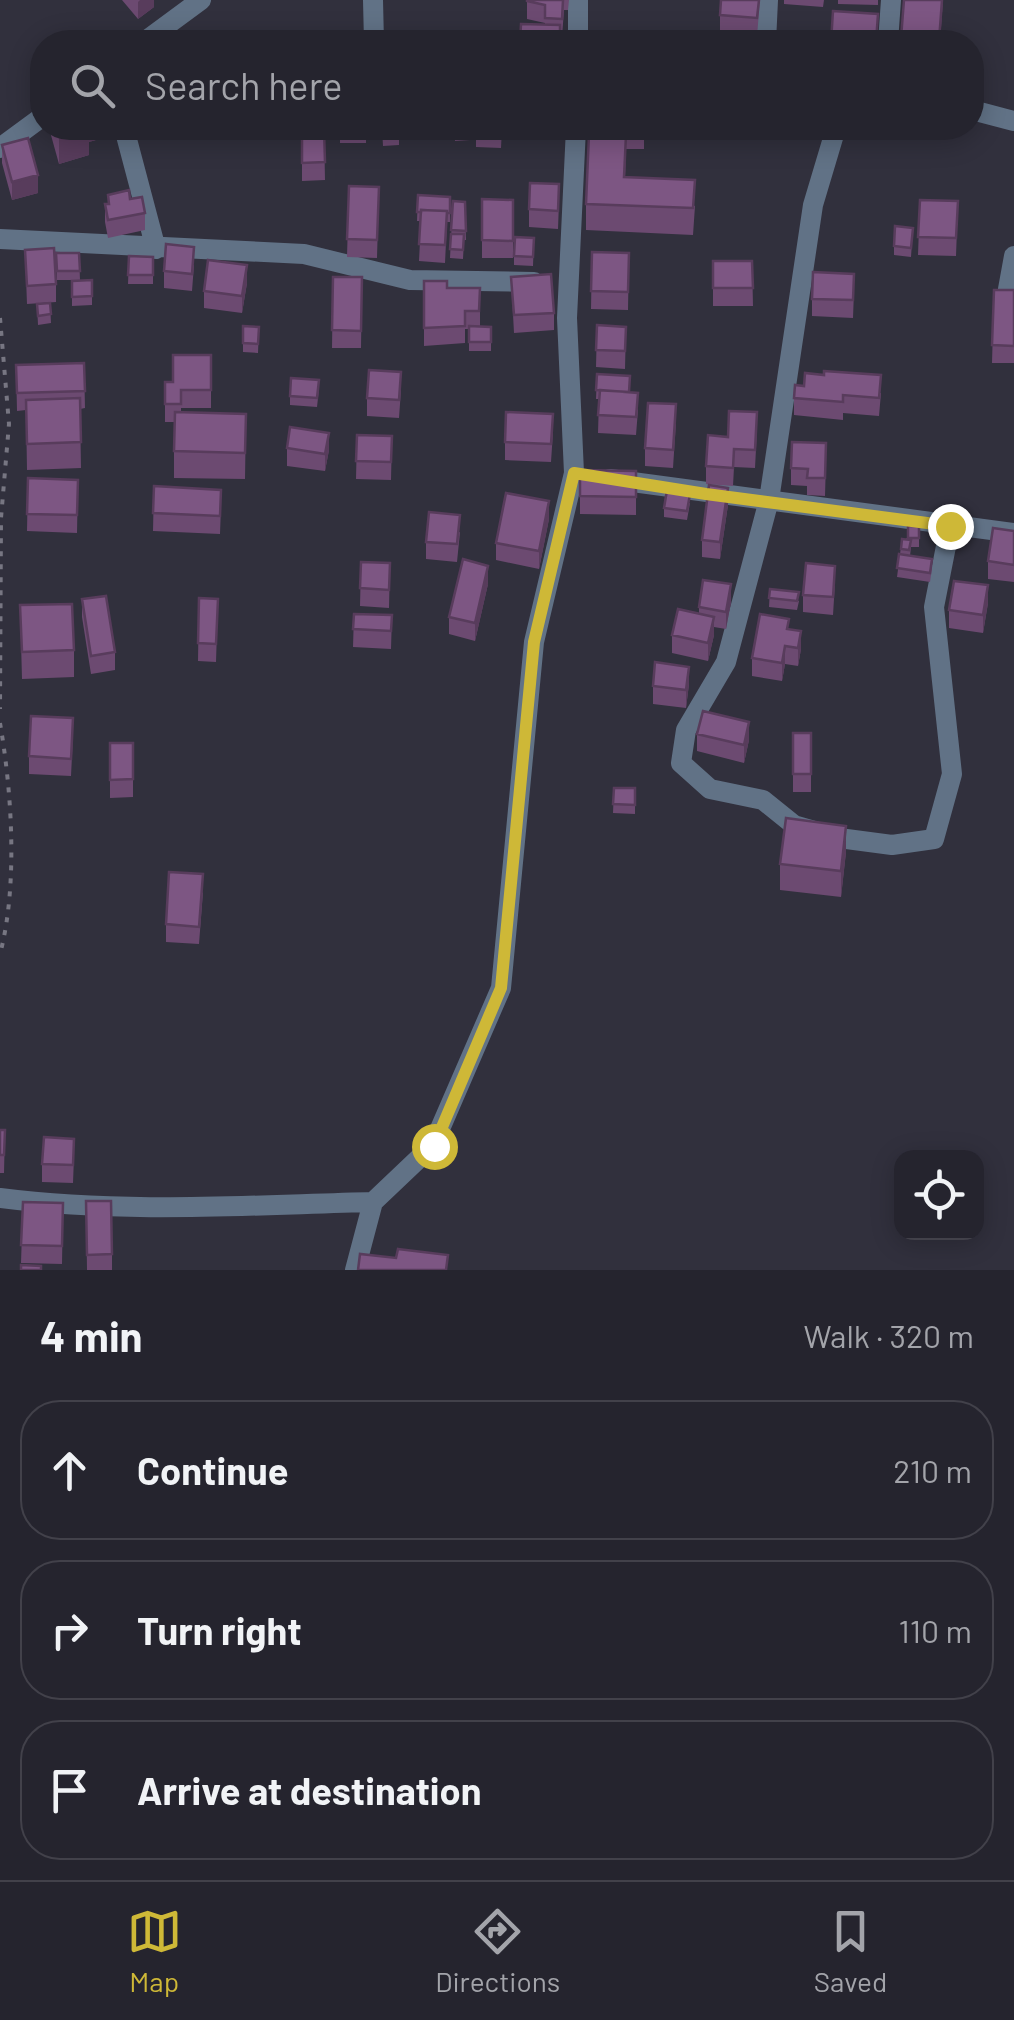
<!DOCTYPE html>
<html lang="en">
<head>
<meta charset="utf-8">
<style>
  :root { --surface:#25242e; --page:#31303a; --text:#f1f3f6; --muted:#a3a4aa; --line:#42414a; --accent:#ceb837 }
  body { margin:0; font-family:Barlow,sans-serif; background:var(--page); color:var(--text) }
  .controls { position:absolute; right:30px; bottom:30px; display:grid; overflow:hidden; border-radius:20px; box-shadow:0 5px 25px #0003 }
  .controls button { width:90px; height:90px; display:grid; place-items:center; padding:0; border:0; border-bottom:2px solid var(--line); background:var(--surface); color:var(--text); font:50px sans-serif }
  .stop { position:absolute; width:30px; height:30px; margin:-22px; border:8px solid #ceb837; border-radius:50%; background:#fff }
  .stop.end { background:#ceb837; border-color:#fff; box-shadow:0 2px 10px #0008 }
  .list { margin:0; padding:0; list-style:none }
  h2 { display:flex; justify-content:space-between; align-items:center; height:130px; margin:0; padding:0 40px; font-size:42px }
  h2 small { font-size:32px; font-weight:400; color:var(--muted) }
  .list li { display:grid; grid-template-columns:65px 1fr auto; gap:30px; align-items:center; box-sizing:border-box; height:140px; margin:0 20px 20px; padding:0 20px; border:2px solid var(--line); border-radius:40px }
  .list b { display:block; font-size:38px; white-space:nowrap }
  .list em { font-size:32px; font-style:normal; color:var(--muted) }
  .icon { flex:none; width:55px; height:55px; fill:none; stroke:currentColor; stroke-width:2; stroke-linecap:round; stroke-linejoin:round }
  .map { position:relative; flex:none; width:1014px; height:1270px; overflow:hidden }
  .search { position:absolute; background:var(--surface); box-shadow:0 5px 25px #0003; left:30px; right:30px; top:30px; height:110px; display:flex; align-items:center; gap:25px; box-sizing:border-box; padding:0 35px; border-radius:40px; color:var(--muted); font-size:38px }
  .sheet { height:610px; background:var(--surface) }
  nav { display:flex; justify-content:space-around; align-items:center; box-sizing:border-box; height:140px; border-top:2px solid var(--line); background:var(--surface); font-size:28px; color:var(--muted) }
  nav a { display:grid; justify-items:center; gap:5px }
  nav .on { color:var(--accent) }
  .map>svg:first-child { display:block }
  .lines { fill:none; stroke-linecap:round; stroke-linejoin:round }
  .path { stroke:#777682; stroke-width:4; stroke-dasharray:5 8; stroke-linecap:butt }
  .street { stroke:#617286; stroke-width:20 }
  .wall { fill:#6c4a71 }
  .shaded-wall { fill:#583c5c }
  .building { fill:#7d5683; stroke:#583c5c; stroke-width:2.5 }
  .route { stroke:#ceb837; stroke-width:12 }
</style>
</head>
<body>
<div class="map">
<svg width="1014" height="1270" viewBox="0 0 1014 1270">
  <rect width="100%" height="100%" fill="#31303d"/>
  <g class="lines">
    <path class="path" d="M0,318L9,424L1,518L0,709
      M0,723C12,792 18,887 0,954"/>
    <path class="street" d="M373,0L374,42
      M144,42L201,0
      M578,42V0
      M766,42L768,0
      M888,42L891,0
      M972,110L1014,121
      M124,128L156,249
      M836,128L813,205L769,500L726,662L686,730L681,763L710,789L763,800L794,825L839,838L892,845L934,839L952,774L934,607L950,526
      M0,148L42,117
      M0,239L304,254L410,280L534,282
      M1014,256L1008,289H1014
      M610,479L1014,533
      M0,1198C124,1214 249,1205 373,1202
      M355,1270L373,1202L433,1145L501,988L534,642L574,473L567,318L576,128"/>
  </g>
  <path class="wall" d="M122,0H154V7L138,19Z
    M527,0H569L568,10H564L562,37L545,25V23L527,19Z
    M760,0L757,36L720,33V15Z
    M784,0H824L823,7L784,4Z
    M838,0H878V5L838,4Z
    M904,0H943L940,42H901Z
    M49,128H113V135L89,142V155L59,164Z
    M302,128H324L325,180L302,181Z
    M340,128H366V143H340Z
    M382,128H399V145L383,146Z
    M454,128H470V140L455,141Z
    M476,128H502L501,148L476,147Z
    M592,128H644V149H626L625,178L695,206L693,235L586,230V204Z
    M759,128H812L811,138L759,136Z
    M2,145L38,193L12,200L2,163Z
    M349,186L379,187L377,258L347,257Z
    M108,195L130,199L145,213V230L108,238L105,222V204H108Z
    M418,195L450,197V222H447L445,263L419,261L421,221H417Z
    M482,199L513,200V258H482Z
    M920,200L958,201L956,256L918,255Z
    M453,201L465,202L466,240H464L463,259L450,258Z
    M559,202L558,229L529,227V209Z
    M913,228L911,257L894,255V246Z
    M534,238L533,266L514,265V256Z
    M25,250L56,284V302L27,304Z
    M592,252L629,253L628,310L591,309Z
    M56,253H79L80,280H57Z
    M129,256L153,257V284H128Z
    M713,261H752L753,306H713Z
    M194,265L192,291L164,288V271Z
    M333,277H362L361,348H332Z
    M511,277L554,313V330L514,333Z
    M92,280V305L72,306V281Z
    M424,281L447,288H480V326L491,327V351H469V329H465V343L424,346Z
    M247,283L242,313L204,308V291Z
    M994,290H1014V363H992Z
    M854,291L853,318L812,316V299Z
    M50,303L51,323L38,325L37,304Z
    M597,325L626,327L625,369L596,367Z
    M243,326L259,327L258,353L243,352Z
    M211,355V408H181V412L246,414L245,479L174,478V422H165V382H173Z
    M84,363L85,408L80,409L81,468L27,470L26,410L17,411L16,365Z
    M597,374L630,392L638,410L636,435L598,433L599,399H596Z
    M319,389L317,407L290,405V396Z
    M401,390L399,418L367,416V398Z
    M881,393L879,416L843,413V420L794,415V398Z
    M676,422L673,468L645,466V448Z
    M757,430L755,468L734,467L733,486L706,484V466L728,437Z
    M553,432L551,462L505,460V442Z
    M357,435L392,436L391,480L356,479Z
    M287,448L329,450L325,471L287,466Z
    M826,461L825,496L807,495V486L791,485V468Z
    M580,470L636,471V515L580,514Z
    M28,478L78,480L77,533L27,531Z
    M154,486L221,507L220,534L153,531Z
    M690,503L687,520L664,517V508Z
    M728,505L720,559L702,557V540Z
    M549,519L539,569L496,560V543Z
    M908,526H919V547H911L910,556L932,568L930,582L897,577L902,539H908Z
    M1014,531V582L988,579V561Z
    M460,532L457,562L426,559V542Z
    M361,562L390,563L389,608L360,606Z
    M835,583L833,615L803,612V595Z
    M488,584L475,641L449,634V617Z
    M770,589L799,601L797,610L769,607Z
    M199,598L218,599L216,662L198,661Z
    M82,599L115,652V670L91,674L82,617Z
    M731,602L726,629L714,627V635L708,661L672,653V635L699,613V607Z
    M988,603L983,633L949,628V610Z
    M20,605L74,650V677L22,679Z
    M354,614L392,615L391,649L353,647Z
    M789,629L801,649L798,666L785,664L782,681L752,676V658Z
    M689,684L686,708L653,704V686Z
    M793,733H811V792H793Z
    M697,734L749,740L744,763L697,751Z
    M73,736L71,776L29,774V756Z
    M110,743H133V797L110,798Z
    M614,788H635V814L613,813Z
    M846,852L841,897L780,890V864Z
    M203,892L199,944L166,942V924Z
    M0,1130H5L4,1173H0Z
    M74,1157L73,1183L42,1182V1164Z
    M86,1201L112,1254V1270H87Z
    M23,1202L63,1203L62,1264L21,1263Z"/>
  <path class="shaded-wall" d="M140,0H154V7L138,19V2Z
    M86,128H113V135L89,142V155L59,164V137Z
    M38,175V193L12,200V182Z
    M247,265V283L242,313V296Z
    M329,433V450L325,471V454Z
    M728,488V505L720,559V542Z
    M549,501V519L539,569V551Z
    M488,566V584L475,641V623Z
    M731,584V602L726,629V612Z
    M988,585V603L983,633V615Z
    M714,617V635L708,661V643Z
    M801,631V649L798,666V648Z
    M785,646V664L782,681V663Z
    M689,667V684L686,708V690Z
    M749,722V740L744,763V745Z
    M846,826V852L841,897V871Z"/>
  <path class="building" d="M527,0H563L562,19L545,18V5L527,1Z
    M721,0H759L757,18L720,15Z
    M904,0H942L939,41L901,38Z
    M833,11L878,14L876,42H831Z
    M521,24L560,25V42H520Z
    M443,32L444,42H382V38L409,39V33Z
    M469,32L470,42H450L449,33Z
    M307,34H341V42H307Z
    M220,37L222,42H206Z
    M56,128H89L59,137Z
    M302,128H324L325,162L302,163Z
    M382,128H399V136L383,137Z
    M455,128H470V131L455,132Z
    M476,128H501V130L476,129Z
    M592,128H644V131H592Z
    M589,134L626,135L624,177L695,180L693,208L586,204Z
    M28,138L38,175L12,182L2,145Z
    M530,183L559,184L558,211L529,209Z
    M349,186L379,187L377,240L347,239Z
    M129,190L130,199L142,197L145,213L108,220L105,204H109L108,195Z
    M418,195L450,197V213H447V211L421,210V212H417Z
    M482,199L513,200V241L482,240Z
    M920,200L958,201L956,238L918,237Z
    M453,201L465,202L466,231L451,230Z
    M421,210L447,211L445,245L419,244Z
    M895,226L913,228L911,248L894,246Z
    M451,234H464L463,250L450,249Z
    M515,237L534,238L533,257L514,256Z
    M166,244L194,247L192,274L164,271Z
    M54,248L56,284L27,286L25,250Z
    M592,252L629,253L628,292L591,291Z
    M56,253H79L80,271H57Z
    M129,256L153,257V275H128Z
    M208,260L247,265L242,296L204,291Z
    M713,261H752L753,288H713Z
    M813,272L854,274L853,300L812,299Z
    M551,274L554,313L514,315L511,277Z
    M333,277H362L361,331L332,330Z
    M92,280V296L72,297V281Z
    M424,281H447V288H480L479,311H465V326L424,328Z
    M994,290H1014V346L992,345Z
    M50,303L51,314L38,316L37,304Z
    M597,325L626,327L625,351L596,350Z
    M243,326L259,327L258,344L243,343Z
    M469,326L491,327V342H469Z
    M173,355H211V390H181V404H165V382H173Z
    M84,363L85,391L17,393L16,365Z
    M369,370L401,372L399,400L367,398Z
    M824,371L881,375L879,398L843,395V402L794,398L795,385L804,386L805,373L824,375Z
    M597,374L630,376L629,392L596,390Z
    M291,378L319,380L317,398L290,396Z
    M600,390L638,393L636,417L598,415Z
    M80,398L81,442L27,444L26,400Z
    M648,403L676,404L673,450L645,448Z
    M729,411L757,412L755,450L734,449L733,468L706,466L708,435L728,437Z
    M175,412L246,414L245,453L174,451Z
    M506,412L553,414L551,444L505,442Z
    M290,427L329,433L325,454L287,448Z
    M357,435L392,436L391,462L356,461Z
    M792,442L826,443L825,478H807L808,469L791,468Z
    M580,470L636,471V497L580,496Z
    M28,478L78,480L77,515L27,514Z
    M709,485L728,488L720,542L702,540Z
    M154,486L221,490L220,516L153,513Z
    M667,490L690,494L687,511L664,508Z
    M506,493L549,501L539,551L496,543Z
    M429,512L460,515L457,544L426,542Z
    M908,526H919V538H908Z
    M993,528L1014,531V565L988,561Z
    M902,539L911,540L909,550L901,549Z
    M899,554L932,559L930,573L897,568Z
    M463,559L488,566L475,623L449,617Z
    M361,562L390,563L389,590L360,588Z
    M806,563L835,566L833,597L803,595Z
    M703,580L731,584L726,612L699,607Z
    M954,581L988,585L983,615L949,610Z
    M770,589L799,592L797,601L769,598Z
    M106,596L115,652L91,656L82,599Z
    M199,598L218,599L216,644L198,643Z
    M72,604L74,650L22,652L20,605Z
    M678,609L714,617L708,643L672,635Z
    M354,614L392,615L391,631L353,629Z
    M760,614L789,619L787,629L801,631L798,648L785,646L782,663L752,658Z
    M655,662L689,667L686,690L653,686Z
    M703,711L749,722L744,745L697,734Z
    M31,716L73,718L71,759L29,756Z
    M793,733H811V774H793Z
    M110,743H133V779L110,780Z
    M614,788H635V805L613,804Z
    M786,818L846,826L841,871L780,864Z
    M169,872L203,874L199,927L166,924Z
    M0,1130H5L4,1155H0Z
    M44,1137L74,1139L73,1165L42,1164Z
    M86,1201H111L112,1254L87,1255Z
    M23,1202L63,1203L62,1246L21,1245Z
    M398,1249L448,1255L446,1270H358L360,1254L396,1258Z
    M21,1265L41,1266V1270H21Z"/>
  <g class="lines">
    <path class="route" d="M434,1146L501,988L534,642L574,473L706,494L950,526"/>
  </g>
</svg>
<div class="controls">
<button><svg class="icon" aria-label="locate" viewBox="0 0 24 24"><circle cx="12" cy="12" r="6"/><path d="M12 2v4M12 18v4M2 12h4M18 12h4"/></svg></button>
</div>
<div class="stop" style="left:434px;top:1146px"></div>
<div class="stop end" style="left:950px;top:526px"></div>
<div class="search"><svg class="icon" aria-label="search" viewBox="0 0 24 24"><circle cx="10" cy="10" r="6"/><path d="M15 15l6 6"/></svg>Search here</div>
</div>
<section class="sheet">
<h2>4 min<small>Walk · 320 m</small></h2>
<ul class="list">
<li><svg class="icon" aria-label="ahead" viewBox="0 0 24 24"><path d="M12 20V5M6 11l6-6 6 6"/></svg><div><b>Continue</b></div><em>210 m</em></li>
<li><svg class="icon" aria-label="right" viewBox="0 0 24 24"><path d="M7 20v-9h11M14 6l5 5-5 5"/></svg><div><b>Turn right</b></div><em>110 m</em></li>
<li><svg class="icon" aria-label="arrive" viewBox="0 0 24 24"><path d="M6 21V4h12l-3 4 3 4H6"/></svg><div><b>Arrive at destination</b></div></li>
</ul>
</section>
<nav>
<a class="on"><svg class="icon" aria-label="map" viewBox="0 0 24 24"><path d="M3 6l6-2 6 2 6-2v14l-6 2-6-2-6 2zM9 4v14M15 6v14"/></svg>Map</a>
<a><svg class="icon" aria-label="directions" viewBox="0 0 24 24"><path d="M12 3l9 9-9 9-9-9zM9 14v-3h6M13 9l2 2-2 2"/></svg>Directions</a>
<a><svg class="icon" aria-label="saved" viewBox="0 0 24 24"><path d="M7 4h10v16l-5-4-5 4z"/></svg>Saved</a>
</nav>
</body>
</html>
